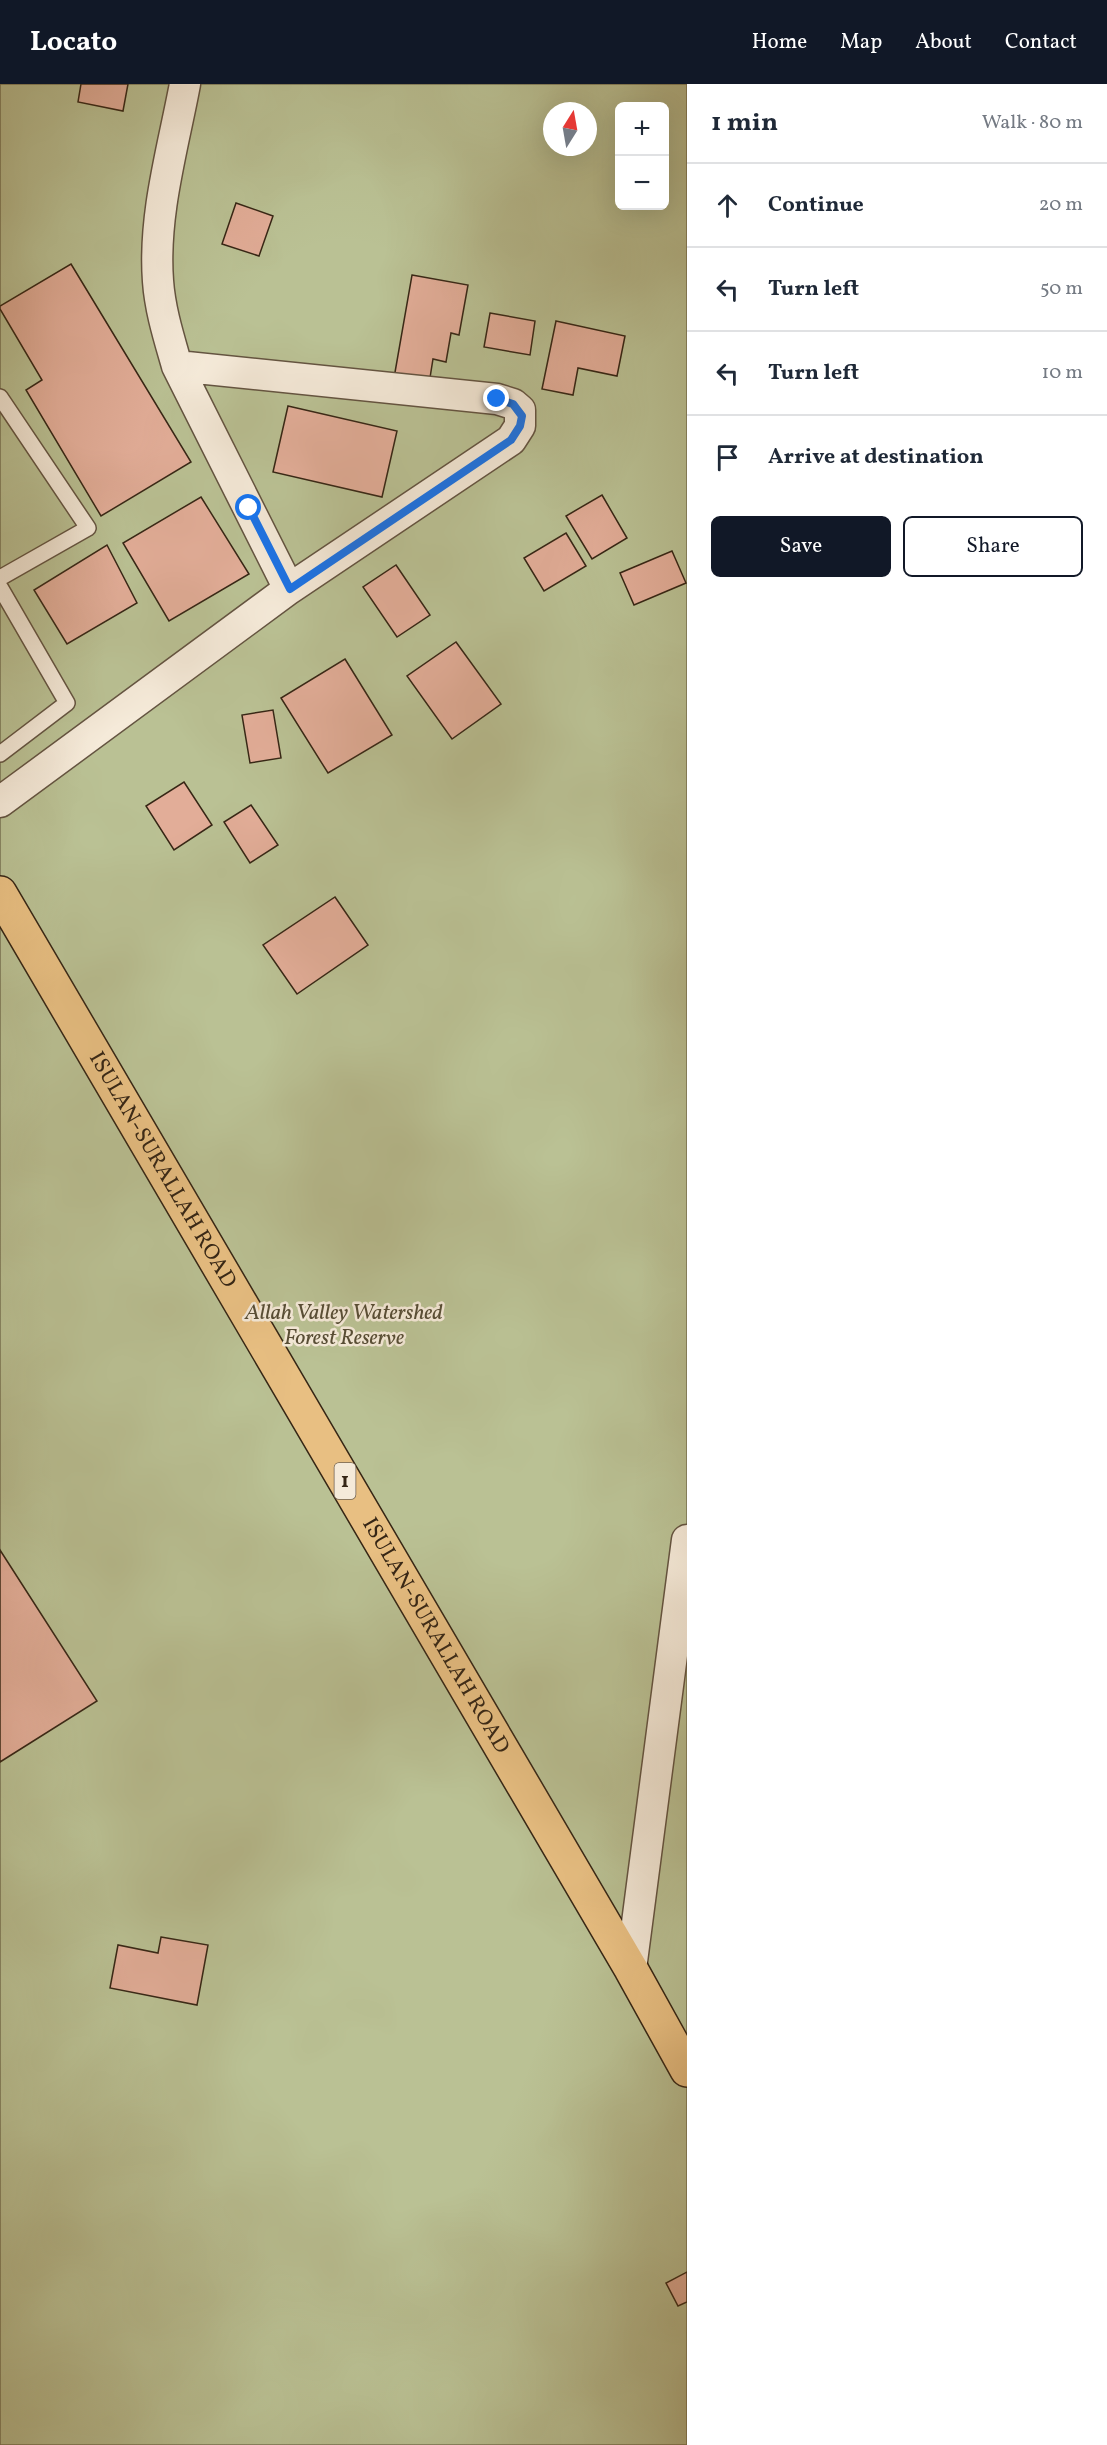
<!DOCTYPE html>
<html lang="en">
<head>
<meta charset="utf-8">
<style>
  :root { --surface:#fff; --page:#f6f6f7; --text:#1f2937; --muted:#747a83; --line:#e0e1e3; --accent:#111827 }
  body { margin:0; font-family:Vollkorn,serif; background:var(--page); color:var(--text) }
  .controls { position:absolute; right:18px; top:18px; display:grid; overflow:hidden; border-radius:9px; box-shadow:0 6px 24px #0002 }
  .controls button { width:54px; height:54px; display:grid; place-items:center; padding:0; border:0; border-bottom:2px solid var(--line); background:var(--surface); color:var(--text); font:30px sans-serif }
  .compass { position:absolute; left:543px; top:18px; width:54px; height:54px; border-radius:50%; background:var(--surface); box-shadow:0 6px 24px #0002; rotate:11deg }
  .stop { position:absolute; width:18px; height:18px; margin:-14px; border:4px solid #1a73e8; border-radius:50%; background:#fff }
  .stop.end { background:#1a73e8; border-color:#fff; box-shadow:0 2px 6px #0008 }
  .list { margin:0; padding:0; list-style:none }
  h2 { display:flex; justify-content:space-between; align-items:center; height:78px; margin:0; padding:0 24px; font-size:26px }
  h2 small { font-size:20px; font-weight:400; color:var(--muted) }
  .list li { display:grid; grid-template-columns:39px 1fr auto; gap:18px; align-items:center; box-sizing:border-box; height:84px; padding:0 24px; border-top:2px solid var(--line) }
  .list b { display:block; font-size:22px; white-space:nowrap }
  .list em { font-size:20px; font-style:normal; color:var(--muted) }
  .actions { display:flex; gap:12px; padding:18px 24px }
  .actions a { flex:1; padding:14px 0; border:2px solid var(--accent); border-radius:9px; text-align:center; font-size:21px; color:var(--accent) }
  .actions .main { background:var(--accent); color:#fff }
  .icon { flex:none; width:33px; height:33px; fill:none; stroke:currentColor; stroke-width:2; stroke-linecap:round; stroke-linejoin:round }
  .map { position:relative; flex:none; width:687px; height:2361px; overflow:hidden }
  header { display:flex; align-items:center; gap:36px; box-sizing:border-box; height:84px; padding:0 30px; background:var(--accent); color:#fff }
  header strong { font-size:28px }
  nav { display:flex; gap:33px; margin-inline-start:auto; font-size:21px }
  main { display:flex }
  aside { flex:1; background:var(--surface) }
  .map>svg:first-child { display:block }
  .green { fill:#bac194; stroke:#787454; stroke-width:1.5; fill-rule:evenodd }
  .building { fill:#e2ad98; stroke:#362615; stroke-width:1.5 }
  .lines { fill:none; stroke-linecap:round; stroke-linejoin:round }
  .lane-casing { stroke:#645441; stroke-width:18 }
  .street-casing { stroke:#645441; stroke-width:33 }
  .highway-casing { stroke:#362615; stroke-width:36 }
  .lane { stroke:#f5ead9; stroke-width:15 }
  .street { stroke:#f5ead9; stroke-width:30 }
  .highway { stroke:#e8bf82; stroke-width:33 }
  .route { stroke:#1a73e8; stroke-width:8 }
  .labels { text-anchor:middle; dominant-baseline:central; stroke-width:5; stroke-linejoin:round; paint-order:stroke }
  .shield { fill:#f5ead9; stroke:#6f6150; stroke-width:1.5 }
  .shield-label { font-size:21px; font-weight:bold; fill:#362615 }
  .street-label { font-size:22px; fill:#362615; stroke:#f5ead9 }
  .park-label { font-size:22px; font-style:italic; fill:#574d35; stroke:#f5ead9 }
</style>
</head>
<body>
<header>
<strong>Locato</strong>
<nav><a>Home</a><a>Map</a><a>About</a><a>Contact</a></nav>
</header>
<main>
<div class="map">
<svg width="687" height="2361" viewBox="0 0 687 2361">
  <rect width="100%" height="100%" fill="#efdec4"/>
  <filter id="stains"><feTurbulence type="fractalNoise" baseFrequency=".00333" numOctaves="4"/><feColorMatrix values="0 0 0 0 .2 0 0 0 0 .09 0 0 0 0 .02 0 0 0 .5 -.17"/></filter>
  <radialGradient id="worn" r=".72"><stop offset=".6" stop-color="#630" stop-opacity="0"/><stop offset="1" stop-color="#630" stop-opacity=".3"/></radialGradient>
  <path class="green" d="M0,0H687V2361H0ZM620,22H664V122H620ZM552,27H588V63H552Z"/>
  <path class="building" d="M81,0H128L123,27L78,18Z
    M236,119L273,132L259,172L222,160Z
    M71,180L191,378L101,432L26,306L42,296L0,225V222Z
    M412,191L468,201L459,251L451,249L446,278L433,275L429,300L394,294Z
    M490,229L535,237L530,271L484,263Z
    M556,237L625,252L617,292L578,284L573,311L542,305Z
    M288,322L397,347L382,413L273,388Z
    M602,411L627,454L592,475L566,432Z
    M201,413L249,490L169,537L123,459Z
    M566,449L586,482L544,507L524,474Z
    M107,461L137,519L67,560L34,506Z
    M672,467L686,499L634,521L620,489Z
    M396,481L430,531L397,553L363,503Z
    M456,558L501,620L452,655L407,592Z
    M345,575L392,651L328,689L281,614Z
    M273,626L281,674L250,679L242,631Z
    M184,698L212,741L174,766L146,722Z
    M251,721L278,761L250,779L224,738Z
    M335,813L368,861L297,910L263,861Z
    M0,1466L97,1617L0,1678Z
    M161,1853L208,1861L197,1921L110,1904L118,1861L158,1869Z
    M687,2188V2218L678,2222L666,2199Z"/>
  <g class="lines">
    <defs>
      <path id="lane" d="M0,313L88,444L0,494
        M0,503L67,619L0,670"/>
      <path id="street" d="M185,0C173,64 153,131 158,197C160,226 169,254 177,282L289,505
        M0,718L289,505L511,356L520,342V326L513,320L497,315L177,282
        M631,1885L687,1456"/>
      <g id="highway">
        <path id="s1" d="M0,809L631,1885L687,1986"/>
      </g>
    </defs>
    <use href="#lane" class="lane-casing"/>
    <use href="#street" class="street-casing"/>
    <use href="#highway" class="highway-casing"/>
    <use href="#lane" class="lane"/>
    <use href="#street" class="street"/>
    <use href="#highway" class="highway"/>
  </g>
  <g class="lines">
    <path class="route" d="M249,424L290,505L511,356L520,342L522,332L513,320L497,315"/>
  </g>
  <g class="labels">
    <rect class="shield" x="334.5" y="1379" width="21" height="36" rx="4.5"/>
    <g class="shield-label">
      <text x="345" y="1397">1</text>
    </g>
    <g class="street-label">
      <text stroke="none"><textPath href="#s1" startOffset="321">ISULAN-SURALLAH ROAD</textPath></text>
      <text stroke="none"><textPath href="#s1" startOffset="861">ISULAN-SURALLAH ROAD</textPath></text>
    </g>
    <g class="park-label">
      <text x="344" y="1229">Allah Valley Watershed<tspan x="344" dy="25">Forest Reserve</tspan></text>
    </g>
  </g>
  <rect width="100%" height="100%" filter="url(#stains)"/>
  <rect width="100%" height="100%" fill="url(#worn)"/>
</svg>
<div class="controls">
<button>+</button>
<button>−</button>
</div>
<svg class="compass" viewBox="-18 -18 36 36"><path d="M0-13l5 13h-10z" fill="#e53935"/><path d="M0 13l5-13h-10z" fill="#747a83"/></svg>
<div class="stop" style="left:249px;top:424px"></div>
<div class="stop end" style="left:497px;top:315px"></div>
</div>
<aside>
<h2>1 min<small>Walk · 80 m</small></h2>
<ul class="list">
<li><svg class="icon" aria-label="ahead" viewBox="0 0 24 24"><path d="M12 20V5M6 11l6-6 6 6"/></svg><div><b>Continue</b></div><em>20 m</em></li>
<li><svg class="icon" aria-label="left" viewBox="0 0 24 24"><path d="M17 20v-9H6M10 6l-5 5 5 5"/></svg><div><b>Turn left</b></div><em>50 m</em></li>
<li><svg class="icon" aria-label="left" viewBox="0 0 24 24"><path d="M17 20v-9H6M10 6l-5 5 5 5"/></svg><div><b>Turn left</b></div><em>10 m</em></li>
<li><svg class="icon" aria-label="arrive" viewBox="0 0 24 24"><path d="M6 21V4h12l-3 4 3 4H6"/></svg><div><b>Arrive at destination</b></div></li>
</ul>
<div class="actions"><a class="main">Save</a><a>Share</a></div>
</aside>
</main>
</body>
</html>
